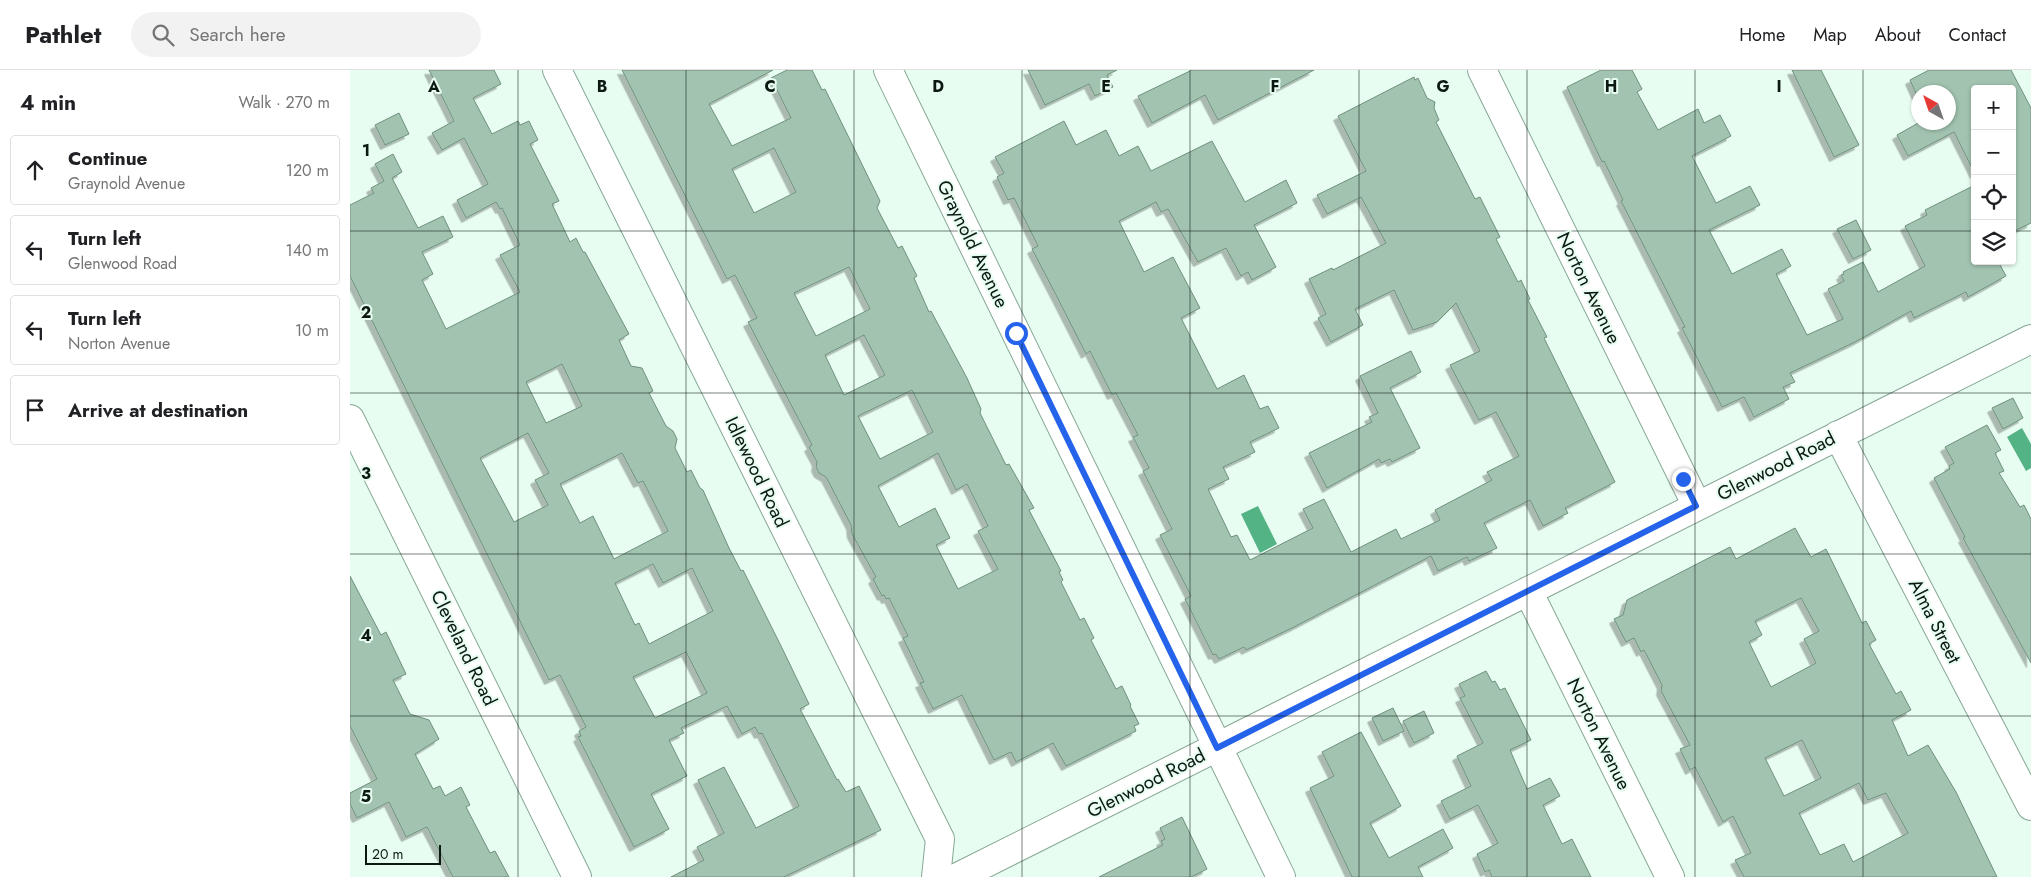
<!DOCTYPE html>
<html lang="en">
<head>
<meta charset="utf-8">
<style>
  :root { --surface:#fff; --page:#f2f2f2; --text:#202124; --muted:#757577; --line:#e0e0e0 }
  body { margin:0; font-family:Jost,sans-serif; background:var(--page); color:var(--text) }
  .controls { position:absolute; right:15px; top:15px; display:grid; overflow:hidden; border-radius:5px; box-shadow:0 1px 4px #0004 }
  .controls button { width:45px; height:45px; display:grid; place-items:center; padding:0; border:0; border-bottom:1px solid var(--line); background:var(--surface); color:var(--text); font:25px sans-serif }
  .compass { position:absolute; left:1561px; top:15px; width:45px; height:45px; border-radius:50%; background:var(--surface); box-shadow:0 1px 4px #0004; rotate:320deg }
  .scale { position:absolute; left:15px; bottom:12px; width:76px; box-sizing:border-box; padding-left:5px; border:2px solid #0c1912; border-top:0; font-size:14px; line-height:18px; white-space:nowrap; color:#0c1912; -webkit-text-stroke:4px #e8fdf1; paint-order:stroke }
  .stop { position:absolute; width:15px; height:15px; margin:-11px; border:4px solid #2563eb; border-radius:50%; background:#fff }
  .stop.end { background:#2563eb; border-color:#fff; box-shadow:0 1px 5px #0008 }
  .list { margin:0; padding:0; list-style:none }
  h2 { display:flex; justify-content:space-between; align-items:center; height:65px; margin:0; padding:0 20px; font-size:21px }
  h2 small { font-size:16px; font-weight:400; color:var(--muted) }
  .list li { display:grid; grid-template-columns:32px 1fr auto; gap:15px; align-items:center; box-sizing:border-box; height:70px; margin:0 10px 10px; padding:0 10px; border:1px solid var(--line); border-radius:5px }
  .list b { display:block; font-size:19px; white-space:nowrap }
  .list p { margin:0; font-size:16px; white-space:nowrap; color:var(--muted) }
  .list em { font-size:16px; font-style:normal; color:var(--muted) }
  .icon { flex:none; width:28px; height:28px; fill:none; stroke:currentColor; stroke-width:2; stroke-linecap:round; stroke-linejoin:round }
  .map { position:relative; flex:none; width:1681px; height:807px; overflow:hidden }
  header { display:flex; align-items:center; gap:30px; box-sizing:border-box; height:70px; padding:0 25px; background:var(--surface); border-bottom:1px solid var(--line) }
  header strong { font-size:24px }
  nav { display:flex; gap:28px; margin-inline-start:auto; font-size:18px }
  .search { width:350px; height:45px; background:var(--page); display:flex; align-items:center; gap:12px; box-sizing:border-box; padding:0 18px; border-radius:28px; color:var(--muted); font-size:19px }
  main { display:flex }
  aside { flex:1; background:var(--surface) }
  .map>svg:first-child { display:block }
  .water { fill:#54b385 }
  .building { fill:#a1c3af; stroke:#6f907d; fill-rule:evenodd; filter:url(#shadow) }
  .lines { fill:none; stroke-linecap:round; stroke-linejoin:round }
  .minor-casing { stroke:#86a794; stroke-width:30 }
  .minor { stroke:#fff; stroke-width:28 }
  .route { stroke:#2563eb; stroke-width:6 }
  .grid { fill:none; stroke:#0c1912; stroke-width:1; stroke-opacity:0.55 }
  .labels { text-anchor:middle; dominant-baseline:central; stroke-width:4; stroke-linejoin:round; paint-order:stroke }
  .street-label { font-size:19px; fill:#0c1912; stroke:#e8fdf1 }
  .grid-label { font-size:16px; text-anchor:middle; font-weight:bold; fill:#0c1912; stroke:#e8fdf1; stroke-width:4; stroke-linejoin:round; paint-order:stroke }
</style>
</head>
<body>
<header>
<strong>Pathlet</strong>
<div class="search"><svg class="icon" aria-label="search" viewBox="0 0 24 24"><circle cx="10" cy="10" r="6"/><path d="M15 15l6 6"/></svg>Search here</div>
<nav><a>Home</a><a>Map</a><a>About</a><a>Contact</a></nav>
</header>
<main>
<aside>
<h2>4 min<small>Walk · 270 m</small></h2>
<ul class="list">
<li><svg class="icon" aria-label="ahead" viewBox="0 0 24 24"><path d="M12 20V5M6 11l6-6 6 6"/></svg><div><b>Continue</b><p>Graynold Avenue</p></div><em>120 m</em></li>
<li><svg class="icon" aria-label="left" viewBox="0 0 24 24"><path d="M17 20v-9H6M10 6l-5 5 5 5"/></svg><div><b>Turn left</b><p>Glenwood Road</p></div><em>140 m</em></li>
<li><svg class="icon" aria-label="left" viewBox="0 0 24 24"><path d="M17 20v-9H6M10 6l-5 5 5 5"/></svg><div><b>Turn left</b><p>Norton Avenue</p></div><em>10 m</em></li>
<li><svg class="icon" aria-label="arrive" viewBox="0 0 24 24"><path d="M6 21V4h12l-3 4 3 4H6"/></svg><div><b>Arrive at destination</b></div></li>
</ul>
</aside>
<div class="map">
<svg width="1681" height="807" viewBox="0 0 1681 807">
  <defs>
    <filter id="shadow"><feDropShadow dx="-4.5" dy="4.5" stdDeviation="0" flood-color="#0004"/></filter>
  </defs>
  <rect width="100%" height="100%" fill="#e8fdf1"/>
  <path class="water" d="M1672,358L1681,374V398L1676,401L1657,367Z
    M908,436L927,474L910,483L891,444Z"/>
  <path class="building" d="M79,0H144L151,14L123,28L142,64L168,51L170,55L179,51L188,70L180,74L209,131L202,134L220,172L226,168L233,182H235L279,264L269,270L281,296L292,298L303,321L299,323L316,356L323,361L327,369L325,378L337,402L341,400L350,418L353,420L379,478L391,501L393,500L432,578L459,634L450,639L487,710L488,709L496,722L509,716L531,760L434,807H321L354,790L347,777L374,763L348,710L374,697L406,758L449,736L412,663L409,664L405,657L392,664L377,636L331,658L334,663L319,670L337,706L301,724L319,759L284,777L228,667L231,666L229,661L236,657L210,605L199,610L0,206V135L24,123L21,118L34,111L25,94L43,84L52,102L42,108L68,158L93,146L103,167L72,182L83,204L72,210L96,259L170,222L150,185L170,175L152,138L150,139L146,132L116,148L107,130L138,114L114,68L92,80L82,63L104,51ZM212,294L232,336L196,353L176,312ZM178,363L199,403L185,410L198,435L164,452L130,388ZM272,383L288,413L293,411L318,461L264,489L243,446L230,453L210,414ZM303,494L313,513L342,498L363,541L299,574L289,553L285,555L265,513ZM336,582L357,623L305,648L283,607Z
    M272,0H423L359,34L382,76L441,48L421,8L437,0H462L472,20L475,19L530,131L527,138L548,178L552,176L567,206L564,208L579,242L581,241L617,308L631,339L630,343L656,395L659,394L684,438L679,440L711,501L709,502L713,510L711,512L730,550L734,548L744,568L741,570L766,619L772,616L781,635L780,636L789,654L784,656L786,661L716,696L703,673L666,692L661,682L644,690L612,625L583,639L570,613L574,612L553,568L558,566L539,528L536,529L534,525L532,526L523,509L526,507L502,464L501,455L476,407L469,403L466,397L467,392L459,377L462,375L398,252L407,248L385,205L377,209ZM424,78L446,122L404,143L382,99ZM499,197L520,239L466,266L444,223ZM514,265L535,305L494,325L475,285ZM562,320L583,362L530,389L508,346ZM588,383L606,420L617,414L638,456L628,461L648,499L608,519L586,475L600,468L585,438L549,457L528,416Z
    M678,0H767L757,5L763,17L745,26L739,14L695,35Z
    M842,0H964L868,50L855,25L802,53L788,26Z
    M1251,0H1282L1292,19L1287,22L1308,60L1348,39L1354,53L1370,45L1381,66L1342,86L1366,133L1400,116L1410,135L1359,160L1382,204L1432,179L1441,196L1426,204L1457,265L1493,249L1478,219L1494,211L1491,205L1494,204L1493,202L1513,192L1528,222L1575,196L1555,156L1577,145L1575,140L1625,115V191H1648L1656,206L1618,227L1616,222L1564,248L1561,241L1505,272L1440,303L1445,312L1433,317L1439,329L1404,347L1394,327L1372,337L1332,258L1335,257L1271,131L1273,130L1254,91L1252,92L1217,17Z
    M1442,0H1471L1509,75L1484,87Z
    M1579,0H1661L1681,38V153L1662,162V19H1625V104L1604,62L1558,86L1547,65L1570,52H1598V22H1568V28L1560,10Z
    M1064,7L1065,10L1068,8L1077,28L1085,32L1084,38L1089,50L1086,52L1125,129L1130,127L1150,167L1146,169L1168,212L1171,210L1180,229L1178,230L1197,267L1194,268L1265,412L1215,438L1218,443L1193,456L1180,430L1134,453L1147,478L1119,491L1117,487L1088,501L1081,486L944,557L896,580L894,577L869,589L866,584L863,585L835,529L841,526L810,465L822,459L793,401L799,398L783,367L788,365L766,323L762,325L740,281L736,284L706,225L682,179L688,176L664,128L658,130L647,107L654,103L645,87L714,51L726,75L756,60L769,86L788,76L801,101L862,71L895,132L936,110L947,133L904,155L926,197L902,210L898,202L891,206L876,178L848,192L818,139L811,142L806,132L769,151L794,202L823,187L850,238L831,248L867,319L894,305L910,339L918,336L929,358L900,372L905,382L873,397L879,409L858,419L881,467L887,465L900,490L963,458L953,439L974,429L1001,482L1046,459L1051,469L1090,450L1085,440L1142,410L1137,402L1169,386L1146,342L1129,350L1100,295L1130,281L1106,233L1087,252L1063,260L1044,220L1005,239L1013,255L981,272L968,248L976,244L959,209L982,198L983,200L1036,173L1011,127L977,144L967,125L1016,101L988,46Z
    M49,43L59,64L35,75L25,55Z
    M1506,150L1521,180L1503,189L1487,159Z
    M1061,281L1071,302L1040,318L1070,378L1042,392L1040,389L1031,393L1029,389L977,418L959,383L1022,352L1019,347L1028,343L1010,306Z
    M1663,328L1673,348L1653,359L1642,338Z
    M1637,355L1651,380L1645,383L1654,401L1649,403L1670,437L1674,435L1681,449V593L1613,468L1615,467L1584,408L1600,399L1599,396L1604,393L1595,377Z
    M1445,458L1461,487L1476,479L1512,553L1516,551L1526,570L1519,574L1546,624L1551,621L1561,640L1542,650L1558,686L1578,675L1606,722L1647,807H1394L1385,790L1401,783L1383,746L1373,752L1345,697L1340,700L1330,679L1340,675L1311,621L1312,615L1294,580L1291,582L1284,568L1276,572L1264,549L1273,545L1277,530L1380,477L1386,489ZM1451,528L1469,561L1454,569L1466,593L1421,617L1399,572L1412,565L1405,551ZM1452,670L1471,708L1434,726L1415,688ZM1509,713L1518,730L1536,723L1558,763L1503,792L1494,774L1470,785L1449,743Z
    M0,506L31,565L36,562L56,604L43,610L60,644L79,650L89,669L65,684L83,719L90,716L95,726L111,717L120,735L116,737L140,783L145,781L159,807H103L77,757L56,767L39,732L7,748L0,734V723L27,709L0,656Z
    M1136,601L1142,612L1145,611L1150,620L1155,618L1181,670L1160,680L1177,719L1200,708L1210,726L1193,735L1212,774L1222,769L1241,807H1142L1139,800L1135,802L1127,784L1148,773L1128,735L1100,749L1091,731L1121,716L1107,686L1133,673L1110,628L1115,626L1109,614Z
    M1043,638L1054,661L1033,671L1022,648Z
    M1074,641L1084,663L1064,673L1053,651Z
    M1011,662L1051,736L1020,753L1039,788L1093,759L1103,778L1068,797L1073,807H1002L960,718L984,706L972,682Z
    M832,747L857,799L841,807H749L813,775L811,771L815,769L810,758Z"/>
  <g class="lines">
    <defs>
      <path id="minor" d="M207,0L590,769L586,807
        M538,0L931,807
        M1132,0L1347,436
        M0,349L227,807
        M1488,365L1681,736
        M1178,521L1320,807
        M608,807L1681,269"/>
    </defs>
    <use href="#minor" class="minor-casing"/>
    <use href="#minor" class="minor"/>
  </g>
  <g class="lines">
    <path class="route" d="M666,263L867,678L1346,436L1333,409"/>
  </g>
  <path class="grid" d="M168,0V807M336,0V807M504,0V807M672,0V807M840,0V807M1009,0V807M1177,0V807M1345,0V807M1513,0V807M0,161H1625M1662,161H1681M0,323H1681M0,484H1681M0,646H1681"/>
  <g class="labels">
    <g class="street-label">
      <text transform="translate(623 174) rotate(64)">Graynold Avenue</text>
      <text transform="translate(1239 218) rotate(64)">Norton Avenue</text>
      <text transform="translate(1426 396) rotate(-27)">Glenwood Road</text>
      <text transform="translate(407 402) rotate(64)">Idlewood Road</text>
      <text transform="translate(1585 551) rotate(63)">Alma Street</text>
      <text transform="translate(114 578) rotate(64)">Cleveland Road</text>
      <text transform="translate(1249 664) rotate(64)">Norton Avenue</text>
      <text transform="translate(796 713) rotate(-27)">Glenwood Road</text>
    </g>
  </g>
  <g class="grid-label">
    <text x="84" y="22">A</text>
    <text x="252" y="22">B</text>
    <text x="420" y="22">C</text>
    <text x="588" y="22">D</text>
    <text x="756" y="22">E</text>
    <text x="925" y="22">F</text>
    <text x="1093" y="22">G</text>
    <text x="1261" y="22">H</text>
    <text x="1429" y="22">I</text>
    <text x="16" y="86">1</text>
    <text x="16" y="248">2</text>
    <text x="16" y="409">3</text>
    <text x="16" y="571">4</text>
    <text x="16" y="732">5</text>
  </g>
</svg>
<div class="controls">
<button>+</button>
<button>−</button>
<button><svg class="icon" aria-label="locate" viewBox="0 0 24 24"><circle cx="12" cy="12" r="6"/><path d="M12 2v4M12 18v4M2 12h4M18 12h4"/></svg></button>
<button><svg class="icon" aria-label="layers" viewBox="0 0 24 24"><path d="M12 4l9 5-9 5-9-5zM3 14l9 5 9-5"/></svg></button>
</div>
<svg class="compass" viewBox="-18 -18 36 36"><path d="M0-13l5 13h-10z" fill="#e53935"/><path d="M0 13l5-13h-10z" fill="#757577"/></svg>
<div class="scale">20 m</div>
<div class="stop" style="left:666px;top:263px"></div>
<div class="stop end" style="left:1333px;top:409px"></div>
</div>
</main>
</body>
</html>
